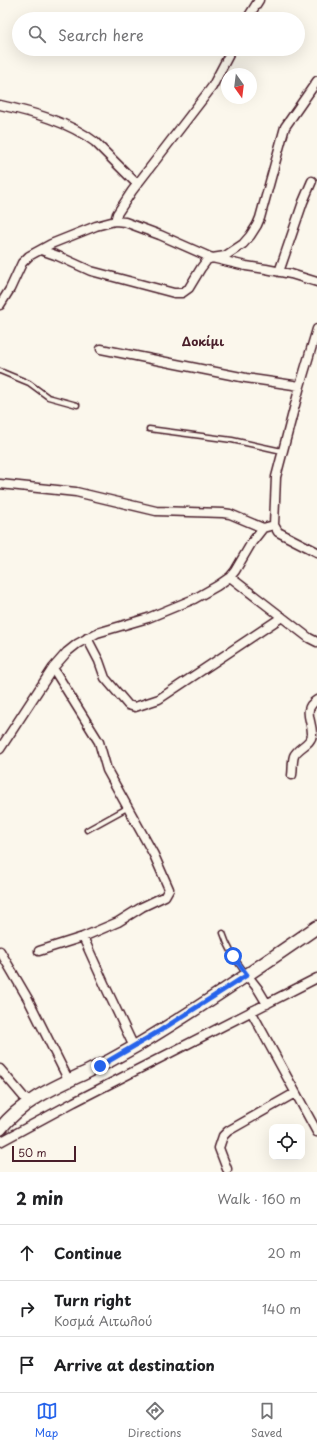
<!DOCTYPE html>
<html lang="en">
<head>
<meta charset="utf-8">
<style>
  :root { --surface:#fff; --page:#f2f2f2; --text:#202124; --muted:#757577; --line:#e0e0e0; --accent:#2563eb }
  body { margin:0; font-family:"Playpen Sans",sans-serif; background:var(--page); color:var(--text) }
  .controls { position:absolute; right:12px; bottom:12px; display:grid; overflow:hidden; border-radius:8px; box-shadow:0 4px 16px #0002 }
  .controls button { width:36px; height:36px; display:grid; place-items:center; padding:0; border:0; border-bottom:1px solid var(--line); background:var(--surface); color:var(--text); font:20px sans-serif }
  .compass { position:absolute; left:221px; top:68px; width:36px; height:36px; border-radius:50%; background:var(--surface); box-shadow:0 4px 16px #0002; rotate:166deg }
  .scale { position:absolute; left:12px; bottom:10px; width:64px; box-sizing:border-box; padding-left:4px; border:2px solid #4a1f2b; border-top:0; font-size:11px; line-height:14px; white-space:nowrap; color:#4a1f2b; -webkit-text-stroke:3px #fbf7ec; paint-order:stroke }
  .stop { position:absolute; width:12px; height:12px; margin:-9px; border:3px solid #2563eb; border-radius:50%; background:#fff }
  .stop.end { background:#2563eb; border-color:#fff; box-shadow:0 1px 4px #0008 }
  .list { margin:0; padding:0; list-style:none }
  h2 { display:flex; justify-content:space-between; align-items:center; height:52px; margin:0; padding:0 16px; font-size:17px }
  h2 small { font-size:13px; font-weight:400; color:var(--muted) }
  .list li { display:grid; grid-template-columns:26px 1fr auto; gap:12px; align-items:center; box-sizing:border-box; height:56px; padding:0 16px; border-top:1px solid var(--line) }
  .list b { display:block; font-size:15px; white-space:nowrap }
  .list p { margin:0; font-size:13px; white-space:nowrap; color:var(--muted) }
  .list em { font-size:13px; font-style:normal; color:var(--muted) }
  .icon { flex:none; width:22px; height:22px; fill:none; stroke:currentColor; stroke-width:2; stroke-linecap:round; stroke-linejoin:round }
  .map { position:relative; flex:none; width:317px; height:1172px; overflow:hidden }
  .search { position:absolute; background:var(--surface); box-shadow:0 4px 16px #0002; left:12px; right:12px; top:12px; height:44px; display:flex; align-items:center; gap:10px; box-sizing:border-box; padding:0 14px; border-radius:22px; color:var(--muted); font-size:15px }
  .sheet { height:220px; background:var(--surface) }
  nav { display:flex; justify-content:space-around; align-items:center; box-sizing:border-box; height:56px; border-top:1px solid var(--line); background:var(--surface); font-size:11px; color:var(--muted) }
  nav a { display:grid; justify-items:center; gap:2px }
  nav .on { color:var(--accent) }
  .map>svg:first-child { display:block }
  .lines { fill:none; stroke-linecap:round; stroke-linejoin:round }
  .service-casing { stroke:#4a1f2b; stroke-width:7 }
  .minor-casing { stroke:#4a1f2b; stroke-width:11 }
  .secondary-casing { stroke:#4a1f2b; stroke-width:15 }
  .service { stroke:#fbf7ec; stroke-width:4 }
  .minor { stroke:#fbf7ec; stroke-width:8 }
  .secondary { stroke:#fbf7ec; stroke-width:12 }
  .route { stroke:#2563eb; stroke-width:5 }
  .labels { text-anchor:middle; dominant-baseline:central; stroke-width:3; stroke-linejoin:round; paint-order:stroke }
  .quarter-label { font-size:12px; font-weight:bold; fill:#4a1f2b; stroke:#fbf7ec }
</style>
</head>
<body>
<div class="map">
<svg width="317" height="1172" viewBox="0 0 317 1172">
  <rect width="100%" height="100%" fill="#fbf7ec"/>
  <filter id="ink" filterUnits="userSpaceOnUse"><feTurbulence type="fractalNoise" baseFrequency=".025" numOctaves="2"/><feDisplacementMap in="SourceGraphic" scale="8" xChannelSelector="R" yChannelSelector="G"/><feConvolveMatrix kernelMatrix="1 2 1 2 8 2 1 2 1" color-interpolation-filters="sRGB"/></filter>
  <g filter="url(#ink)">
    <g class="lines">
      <defs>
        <path id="service" d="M0,371L29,383L48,397L77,405
          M149,429L232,440L282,451
          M87,830L127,808
          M223,933C228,949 236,961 246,974"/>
        <path id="minor" d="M247,19L259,0
          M0,105C32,112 69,122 95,142L137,184
          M115,221L117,214L132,191L212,87L232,49
          M41,250L58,256L91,271L174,293H182L189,288L201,268L207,260L212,258L225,256L243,244L250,236L257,225L260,218L285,127L317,81
          M279,272L303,202L312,181
          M0,305L10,289L22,263L29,256L51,244L96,226L115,221L125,222L160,235L212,258L246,266L266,269L291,274L317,282
          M317,329L300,386L276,477L274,525L278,532L317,552
          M101,349L246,378L300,386
          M0,484L76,492L156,511L223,513L230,514L263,528
          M230,577L309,638L317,642
          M87,638L99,661L105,678L128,705L135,707L159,699L282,617
          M0,749L53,668L67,652L77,644L97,633L148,618L194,599L217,586L230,577L235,571L252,542L263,528L274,525
          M292,775C293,770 292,762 294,756C297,748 311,744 312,735C313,721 301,710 317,700
          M83,937L107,990L134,1047
          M0,951L28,999L69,1081
          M39,951L83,937L118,922L142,907L165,896L169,889L154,855L107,770L99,742L53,668
          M247,975L258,989L267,1004
          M251,1011L317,1132
          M0,1069L28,1102
          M0,1142L74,1102L317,978
          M227,1169L219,1148L223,1136L228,1131L295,1093"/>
        <path id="secondary" d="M0,1129C22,1101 53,1088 85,1073C102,1065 119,1056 136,1046C198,1009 258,968 317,927"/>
      </defs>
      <use href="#service" class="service-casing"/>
      <use href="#minor" class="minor-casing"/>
      <use href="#secondary" class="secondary-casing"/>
      <use href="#service" class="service"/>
      <use href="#minor" class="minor"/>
      <use href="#secondary" class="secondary"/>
    </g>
  </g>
  <g class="lines" filter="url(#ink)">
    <path class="route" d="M100,1066L158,1032L247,975L233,956"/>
  </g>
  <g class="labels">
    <g class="quarter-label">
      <text x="203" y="341">Δοκίμι</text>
    </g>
  </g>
</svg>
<div class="controls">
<button><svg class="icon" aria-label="locate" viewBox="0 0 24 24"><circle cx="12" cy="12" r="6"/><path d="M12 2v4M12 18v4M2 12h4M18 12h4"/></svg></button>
</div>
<svg class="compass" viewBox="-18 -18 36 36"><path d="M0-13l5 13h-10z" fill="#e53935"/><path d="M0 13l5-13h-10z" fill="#757577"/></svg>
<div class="scale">50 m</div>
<div class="stop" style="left:233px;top:956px"></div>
<div class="stop end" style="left:100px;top:1066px"></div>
<div class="search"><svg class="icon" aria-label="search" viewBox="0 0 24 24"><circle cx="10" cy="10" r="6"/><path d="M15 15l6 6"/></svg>Search here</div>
</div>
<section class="sheet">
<h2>2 min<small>Walk · 160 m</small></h2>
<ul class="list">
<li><svg class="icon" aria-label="ahead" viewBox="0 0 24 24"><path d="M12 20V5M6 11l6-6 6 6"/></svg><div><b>Continue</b></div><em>20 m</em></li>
<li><svg class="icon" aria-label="right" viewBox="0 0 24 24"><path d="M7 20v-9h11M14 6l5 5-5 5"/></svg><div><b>Turn right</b><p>Κοσμά Αιτωλού</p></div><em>140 m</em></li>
<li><svg class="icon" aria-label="arrive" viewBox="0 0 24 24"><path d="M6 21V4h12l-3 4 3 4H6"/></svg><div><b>Arrive at destination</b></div></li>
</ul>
</section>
<nav>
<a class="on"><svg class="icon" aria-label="map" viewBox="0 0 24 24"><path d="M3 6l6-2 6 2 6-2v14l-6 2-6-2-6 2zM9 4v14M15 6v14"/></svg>Map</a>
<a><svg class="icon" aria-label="directions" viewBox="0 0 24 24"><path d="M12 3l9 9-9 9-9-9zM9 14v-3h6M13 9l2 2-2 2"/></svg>Directions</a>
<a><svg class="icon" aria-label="saved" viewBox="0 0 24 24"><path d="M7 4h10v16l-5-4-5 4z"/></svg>Saved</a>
</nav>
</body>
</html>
